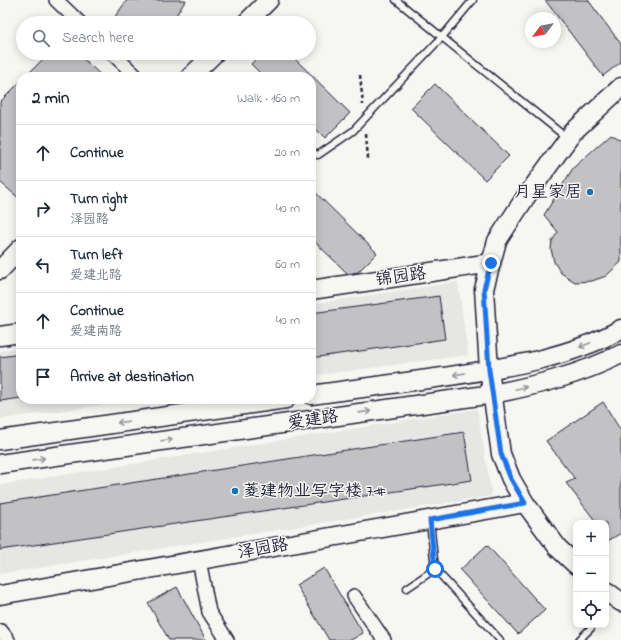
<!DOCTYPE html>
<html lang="en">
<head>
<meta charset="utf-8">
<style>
  :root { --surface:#fff; --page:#f2f2f3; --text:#1f2937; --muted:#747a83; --line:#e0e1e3 }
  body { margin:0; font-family:"Indie Flower","LXGW WenKai TC",sans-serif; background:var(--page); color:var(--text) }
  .controls { position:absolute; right:12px; bottom:12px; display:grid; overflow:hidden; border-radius:8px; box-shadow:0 2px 10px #0003 }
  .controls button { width:36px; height:36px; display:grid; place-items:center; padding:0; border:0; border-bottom:1px solid var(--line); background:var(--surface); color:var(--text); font:20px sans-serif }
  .compass { position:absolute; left:525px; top:12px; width:36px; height:36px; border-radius:50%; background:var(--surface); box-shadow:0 2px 10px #0003; rotate:238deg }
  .stop { position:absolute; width:12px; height:12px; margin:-9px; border:3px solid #1a73e8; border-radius:50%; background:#fff }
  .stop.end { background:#1a73e8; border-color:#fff; box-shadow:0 1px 4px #0008 }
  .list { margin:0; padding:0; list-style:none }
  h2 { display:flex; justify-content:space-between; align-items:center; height:52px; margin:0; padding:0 16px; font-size:17px }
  h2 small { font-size:13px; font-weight:400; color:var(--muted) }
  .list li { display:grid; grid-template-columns:26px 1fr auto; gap:12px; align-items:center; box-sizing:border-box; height:56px; padding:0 16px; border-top:1px solid var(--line) }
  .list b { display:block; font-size:15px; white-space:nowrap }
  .list p { margin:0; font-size:13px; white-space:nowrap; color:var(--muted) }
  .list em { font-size:13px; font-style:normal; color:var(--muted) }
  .icon { flex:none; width:22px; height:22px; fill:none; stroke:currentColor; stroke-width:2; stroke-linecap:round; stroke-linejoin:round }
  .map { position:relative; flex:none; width:621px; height:640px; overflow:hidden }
  .search { position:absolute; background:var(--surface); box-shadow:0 2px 10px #0003; left:16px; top:16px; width:300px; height:44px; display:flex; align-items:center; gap:10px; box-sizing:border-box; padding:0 14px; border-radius:22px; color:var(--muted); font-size:15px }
  .panel { position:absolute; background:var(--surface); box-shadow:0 2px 10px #0003; left:16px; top:72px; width:300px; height:332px; border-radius:16px }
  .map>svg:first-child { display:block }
  .built { fill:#e6e6e4 }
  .building { fill:#c2c2c4; stroke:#22223b }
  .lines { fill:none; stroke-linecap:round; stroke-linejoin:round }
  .lane-casing { stroke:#22223b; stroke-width:9 }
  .street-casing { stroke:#22223b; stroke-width:16 }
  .secondary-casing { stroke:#22223b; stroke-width:21 }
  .path { stroke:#22223b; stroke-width:2.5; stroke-dasharray:4 3; stroke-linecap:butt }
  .lane { stroke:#f6f6f2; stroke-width:6 }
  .street { stroke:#f6f6f2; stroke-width:13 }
  .secondary { stroke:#f6f6f2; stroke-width:18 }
  .oneway { stroke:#9797a0 }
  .route { stroke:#1a73e8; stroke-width:5 }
  .poi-dot { fill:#1f6fb2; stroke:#f6f6f2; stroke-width:1.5 }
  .labels { text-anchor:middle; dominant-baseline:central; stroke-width:3; stroke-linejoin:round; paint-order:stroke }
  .poi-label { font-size:17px; fill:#22223b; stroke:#f6f6f2; text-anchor:end }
  .street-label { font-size:17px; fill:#22223b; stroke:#f6f6f2 }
</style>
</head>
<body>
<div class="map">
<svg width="621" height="640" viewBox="0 0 621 640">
  <rect width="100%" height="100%" fill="#f6f6f2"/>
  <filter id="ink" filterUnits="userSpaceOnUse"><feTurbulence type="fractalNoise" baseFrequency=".025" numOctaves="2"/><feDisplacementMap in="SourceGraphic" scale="8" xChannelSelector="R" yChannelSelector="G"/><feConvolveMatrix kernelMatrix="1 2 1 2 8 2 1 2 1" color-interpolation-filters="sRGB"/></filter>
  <g filter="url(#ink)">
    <path class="built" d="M458,282L468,355L311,376V304Z
      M21,348V399H146L0,419V351Z
      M477,409L492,496L0,574V485Z"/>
    <path class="building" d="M127,0H186L171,23H122L114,18Z
      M545,0H588L621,44V62L603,76Z
      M49,53H77L103,77H25Z
      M262,53H289L350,113L325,138L311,124V77H264L251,64Z
      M21,81V200L0,182V102Z
      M435,84L509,156L485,180L411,108Z
      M611,134L621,141V262L606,276L592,281L575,282L561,273L554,262L551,249L552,241L558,232L544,215L573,168Z
      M311,188L377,253L358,272L348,274L311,238Z
      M439,296L445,339L311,358V313Z
      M21,354V398L0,401V357Z
      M603,402L621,431V533L606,542V523H597L566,483L575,479L546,441Z
      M464,432L472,480L0,550V503Z
      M487,545L545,610L518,634L460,570Z
      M324,568L363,633L351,640H329L296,585Z
      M177,587L206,640H169L148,603Z"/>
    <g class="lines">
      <defs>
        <path id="lane" d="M396,0L567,138
          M311,152L318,155L353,131L442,37L473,0
          M430,521L435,569L500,640
          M407,588L435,569
          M579,640L591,628"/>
        <path id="street" d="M56,0L80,23
          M112,53L137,77
          M199,560L209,612L227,640
          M354,596L384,640
          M1,631L8,640"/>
        <path id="secondary" d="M246,23L269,0
          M190,77L215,53
          M0,270L21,248
          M311,290L491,263
          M0,336L21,333
          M311,395C355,389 399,383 443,377C502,368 568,359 621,329
          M0,440L286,399
          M0,464L493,394C537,385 580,375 621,354
          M576,565L558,548L525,503L511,479L501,454L489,370L484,289L497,241L525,198L573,132L621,87
          M606,591L621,602
          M0,595L525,503"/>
      </defs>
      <use href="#lane" class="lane-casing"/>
      <use href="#street" class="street-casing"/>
      <use href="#secondary" class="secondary-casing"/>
      <path class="path" d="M360,75L363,105
        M366,134L368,159"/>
      <use href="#lane" class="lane"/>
      <use href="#street" class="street"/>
      <use href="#secondary" class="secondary"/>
    </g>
    <defs><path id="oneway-shaft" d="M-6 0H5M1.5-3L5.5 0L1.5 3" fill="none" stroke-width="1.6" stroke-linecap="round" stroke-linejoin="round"/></defs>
    <g class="oneway">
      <use href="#oneway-shaft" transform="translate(585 345) rotate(157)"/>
      <use href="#oneway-shaft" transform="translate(459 374) rotate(172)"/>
      <use href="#oneway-shaft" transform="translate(521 388) rotate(-12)"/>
      <use href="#oneway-shaft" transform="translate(365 412) rotate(-8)"/>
      <use href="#oneway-shaft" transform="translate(123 422) rotate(172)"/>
      <use href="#oneway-shaft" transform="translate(167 440) rotate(-8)"/>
      <use href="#oneway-shaft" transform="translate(39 459) rotate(-8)"/>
    </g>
  </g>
  <g class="lines" filter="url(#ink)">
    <path class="route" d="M435,569L430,520L525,503L511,479L501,454L489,370L484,289L491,263"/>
  </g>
  <g class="poi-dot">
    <circle cx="590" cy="192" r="4"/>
    <circle cx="235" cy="491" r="4"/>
  </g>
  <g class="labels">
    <g class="poi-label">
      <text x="582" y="192">月星家居</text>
      <text x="243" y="491" text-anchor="start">菱建物业写字楼 7#</text>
    </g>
    <g class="street-label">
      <text transform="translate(401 277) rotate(-8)">锦园路</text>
      <text transform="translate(313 420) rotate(-8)">爱建路</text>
      <text transform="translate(263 549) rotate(-10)">泽园路</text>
    </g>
  </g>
</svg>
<div class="controls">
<button>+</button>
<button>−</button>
<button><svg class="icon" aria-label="locate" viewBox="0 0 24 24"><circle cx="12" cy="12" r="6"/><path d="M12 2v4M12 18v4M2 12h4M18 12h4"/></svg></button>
</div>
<svg class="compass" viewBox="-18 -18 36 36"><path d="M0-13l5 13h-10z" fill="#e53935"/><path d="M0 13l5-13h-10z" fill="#747a83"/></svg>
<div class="stop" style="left:435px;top:569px"></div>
<div class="stop end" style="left:491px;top:263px"></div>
<div class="search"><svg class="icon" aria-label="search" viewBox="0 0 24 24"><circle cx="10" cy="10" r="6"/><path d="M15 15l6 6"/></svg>Search here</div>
<section class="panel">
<h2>2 min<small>Walk · 160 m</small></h2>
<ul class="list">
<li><svg class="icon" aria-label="ahead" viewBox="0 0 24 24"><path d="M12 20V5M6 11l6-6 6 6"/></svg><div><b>Continue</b></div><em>20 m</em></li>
<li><svg class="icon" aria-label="right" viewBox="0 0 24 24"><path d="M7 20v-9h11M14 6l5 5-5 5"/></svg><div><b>Turn right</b><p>泽园路</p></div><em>40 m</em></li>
<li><svg class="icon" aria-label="left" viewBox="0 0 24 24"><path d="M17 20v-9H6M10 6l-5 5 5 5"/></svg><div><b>Turn left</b><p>爱建北路</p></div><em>60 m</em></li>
<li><svg class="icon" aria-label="ahead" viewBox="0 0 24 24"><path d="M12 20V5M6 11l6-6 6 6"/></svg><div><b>Continue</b><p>爱建南路</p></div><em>40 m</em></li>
<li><svg class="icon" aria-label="arrive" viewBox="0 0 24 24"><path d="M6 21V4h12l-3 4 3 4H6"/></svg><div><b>Arrive at destination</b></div></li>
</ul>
</section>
</div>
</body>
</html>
